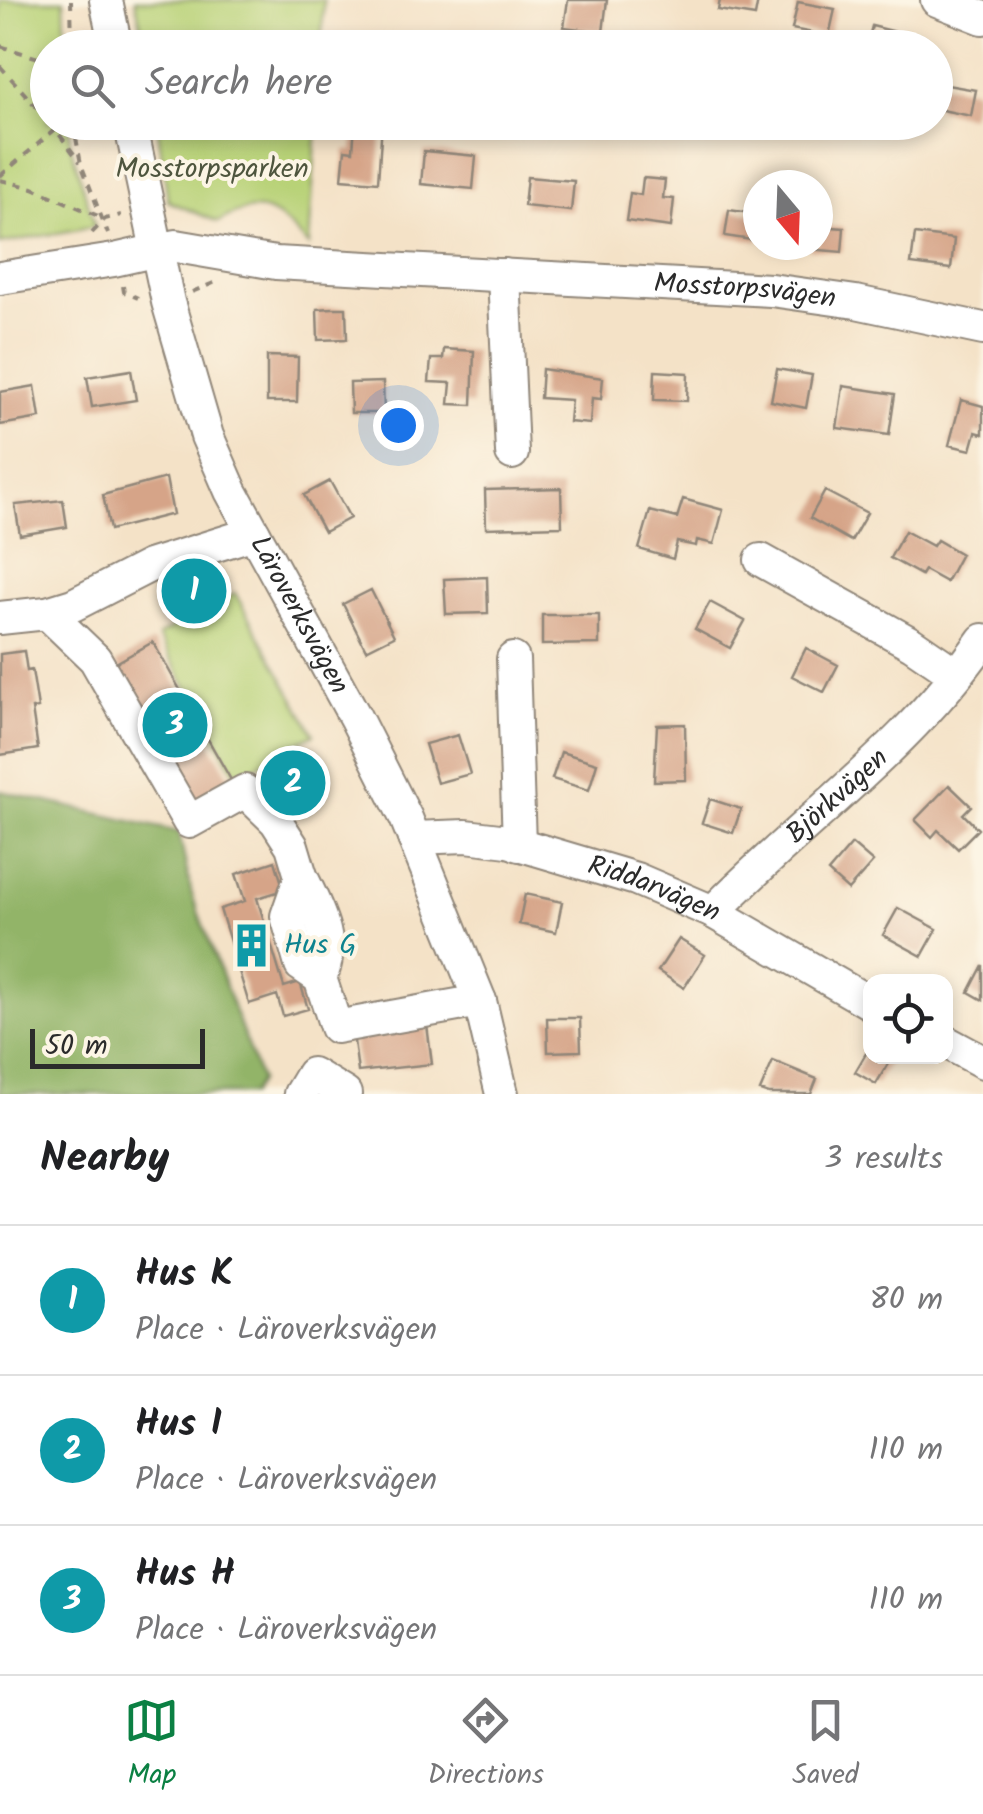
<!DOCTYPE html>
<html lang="en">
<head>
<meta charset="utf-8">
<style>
  :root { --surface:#fff; --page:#f2f2f2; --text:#202124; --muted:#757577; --line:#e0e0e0; --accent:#0b8043 }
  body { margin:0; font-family:Kalam,sans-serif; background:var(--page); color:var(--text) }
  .controls { position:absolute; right:30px; bottom:30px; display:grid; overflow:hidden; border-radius:20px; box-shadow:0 5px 15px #0003 }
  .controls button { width:90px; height:90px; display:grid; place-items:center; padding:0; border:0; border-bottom:2px solid var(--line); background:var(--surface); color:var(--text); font:50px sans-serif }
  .compass { position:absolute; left:743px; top:170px; width:90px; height:90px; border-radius:50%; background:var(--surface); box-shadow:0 5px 15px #0003; rotate:161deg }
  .scale { position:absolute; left:30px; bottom:25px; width:175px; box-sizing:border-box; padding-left:10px; border:5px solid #2b2b2b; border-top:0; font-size:28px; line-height:35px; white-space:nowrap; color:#2b2b2b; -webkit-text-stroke:8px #fcf5e5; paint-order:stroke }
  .you { position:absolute; left:398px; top:425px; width:35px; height:35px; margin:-25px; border:8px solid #fff; border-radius:50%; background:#1a73e8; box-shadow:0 0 0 15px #1a73e833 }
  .badge { display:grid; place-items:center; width:65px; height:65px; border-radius:50%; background:var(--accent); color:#fff; font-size:32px; font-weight:700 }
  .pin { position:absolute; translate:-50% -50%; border:5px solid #fff; box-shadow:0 2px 10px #0006 }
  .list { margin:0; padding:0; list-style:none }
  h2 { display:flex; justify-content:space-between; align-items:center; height:130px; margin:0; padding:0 40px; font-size:42px }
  h2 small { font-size:32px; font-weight:400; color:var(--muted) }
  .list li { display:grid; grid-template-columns:65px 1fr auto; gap:30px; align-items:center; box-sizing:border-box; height:150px; padding:0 40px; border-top:2px solid var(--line) }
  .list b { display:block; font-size:38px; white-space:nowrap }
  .list p { margin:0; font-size:32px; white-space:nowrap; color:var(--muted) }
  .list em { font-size:32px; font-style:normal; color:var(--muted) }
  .icon { flex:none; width:55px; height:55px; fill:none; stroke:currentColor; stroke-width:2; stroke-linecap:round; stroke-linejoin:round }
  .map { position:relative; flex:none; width:983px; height:1094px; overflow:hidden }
  .search { position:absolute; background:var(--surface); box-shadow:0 5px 15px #0003; left:30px; right:30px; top:30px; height:110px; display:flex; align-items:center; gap:25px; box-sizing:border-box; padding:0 35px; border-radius:55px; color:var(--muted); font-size:38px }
  .sheet { height:580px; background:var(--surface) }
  nav { display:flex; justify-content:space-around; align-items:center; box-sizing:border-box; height:140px; border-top:2px solid var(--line); background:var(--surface); font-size:28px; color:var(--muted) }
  nav a { display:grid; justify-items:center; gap:5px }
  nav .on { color:var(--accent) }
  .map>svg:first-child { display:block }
  .green { fill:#b8d277; stroke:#727e51; stroke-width:2.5 }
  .forest { fill:#92b468; stroke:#5e704a; stroke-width:2.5 }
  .building { fill:#d6a488 }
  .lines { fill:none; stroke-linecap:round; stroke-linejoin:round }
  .minor-casing { stroke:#908679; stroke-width:36 }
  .path { stroke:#908679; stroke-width:4; stroke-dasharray:8 8; stroke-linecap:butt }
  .minor { stroke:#fff; stroke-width:32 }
  .labels { text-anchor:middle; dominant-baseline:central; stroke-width:8; stroke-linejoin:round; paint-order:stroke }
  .park-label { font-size:28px; fill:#4e553e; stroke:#fcf5e5 }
  .street-label { font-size:28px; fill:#2b2b2b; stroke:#fcf5e5 }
  .culture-label { font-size:28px; fill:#0d838f; stroke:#fcf5e5; text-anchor:start }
</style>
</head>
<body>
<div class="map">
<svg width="983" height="1094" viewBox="0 0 983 1094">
  <rect width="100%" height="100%" fill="#fcf5e5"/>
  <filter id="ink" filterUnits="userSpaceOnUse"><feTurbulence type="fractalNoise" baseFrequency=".01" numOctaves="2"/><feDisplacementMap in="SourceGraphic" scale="20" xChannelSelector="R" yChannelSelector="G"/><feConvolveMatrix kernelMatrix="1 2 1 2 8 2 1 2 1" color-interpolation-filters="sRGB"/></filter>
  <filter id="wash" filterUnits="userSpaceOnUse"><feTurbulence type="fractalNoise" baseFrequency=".0048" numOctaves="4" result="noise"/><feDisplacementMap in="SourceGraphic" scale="40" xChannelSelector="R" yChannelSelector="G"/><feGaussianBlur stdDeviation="2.25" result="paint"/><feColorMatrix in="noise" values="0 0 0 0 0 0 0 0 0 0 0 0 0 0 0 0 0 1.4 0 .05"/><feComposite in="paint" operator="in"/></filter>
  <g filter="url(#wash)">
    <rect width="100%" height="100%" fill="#f4e2c7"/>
    <path class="green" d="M0,0H64L66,47L48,48V122L69,123L70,144L95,226L0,244Z
      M135,0H324L321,47H146Z
      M157,123H317L309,246C278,213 262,196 218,222L168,201Z
      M235,593L314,734L237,777L158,636Z"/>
    <path class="forest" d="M0,791L179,832L192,895L260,1080L251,1094H0Z"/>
    <g id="blocks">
      <path class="building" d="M568,0H607L603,32L564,27Z
        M720,0H758L755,16L718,10Z
        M798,2L835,9L829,36L792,29Z
        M872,26L908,35L904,48H866Z
        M941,84L976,90L971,116L937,109Z
        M355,122H382L378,182L342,179L345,150L353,151Z
        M424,151L476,156L473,189L421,184Z
        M527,177L574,181L571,211L524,206Z
        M643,178L665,180L663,198L674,199L671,227L626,221L630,193L641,195Z
        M729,210L758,214V241L725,236Z
        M818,226L844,228L842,252L809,249V245H818Z
        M915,234L954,239L951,269L911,264Z
        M333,308H346L347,339L318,340L317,309Z
        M444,349L474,351L472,405L449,404L451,383L429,382L431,359H443Z
        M267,356L298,357L297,402H267Z
        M542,369L603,378L601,399L592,398L590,424L569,422L571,400L540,398Z
        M777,369L812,375L806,408L771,401Z
        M131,370L136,400L92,407L87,377Z
        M655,371L688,373L687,401L654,400Z
        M383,382L384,413H351L350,383Z
        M35,386L40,418L0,425V392Z
        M843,386L895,394L889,435L837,428Z
        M961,400L983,406V434L976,432L971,450L949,445Z
        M166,478L173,514L110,530L103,495Z
        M330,481L350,518L324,532L304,495Z
        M561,488L562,526L486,528L485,490Z
        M825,491L867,513L851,541L810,518Z
        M683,499L723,510L714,544L697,540L696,546L677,542L673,559L639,549L650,511L677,518Z
        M63,500L67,527L20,535L15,505Z
        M905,531L933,546L937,540L961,554L946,582L924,570L921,575L890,558Z
        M208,562L226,593L179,621L161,590Z
        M487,577L488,613L446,614L444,579Z
        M371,590L394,636L366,650L343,604Z
        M710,602L745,621L730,648L695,629Z
        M542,615H599V644L542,645Z
        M153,642L235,787L198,808L116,663Z
        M806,648L838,665L824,692L792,676Z
        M24,651L27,671L32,670L38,708L32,709L38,749L0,755V654Z
        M685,724L686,780L654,781L657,725Z
        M458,735L470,774L437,783L425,744Z
        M561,752L597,763L589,790L552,779Z
        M306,758L321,786L279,808L264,780Z
        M949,785L971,806L963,814L978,829L958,849L938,830L932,837L915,820Z
        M710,799L741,809L733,833L702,823Z
        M852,844L873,862L848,890L828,872Z
        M275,861L284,890L257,898L284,987L300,982L308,1009L283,1016L277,995L249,1004L220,909L245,901L236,874Z
        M525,894L562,902L556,932L519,924Z
        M898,908L937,929L922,956L883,935Z
        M679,939L705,955L684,988L658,971Z
        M983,965V1000L969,992Z
        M547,1018H580L581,1051L548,1052Z
        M427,1025L432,1064L358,1072L353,1033Z
        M868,1050L870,1056H880L889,1062L876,1084L855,1072Z
        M773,1061L817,1079L811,1094H769L760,1091Z"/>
    </g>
  </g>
  <g filter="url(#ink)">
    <use href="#blocks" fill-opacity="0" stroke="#908679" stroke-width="2.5"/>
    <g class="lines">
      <defs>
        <g id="minor">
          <path d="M106,0L116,48"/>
          <path d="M937,0L983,18"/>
          <path id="s1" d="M130,122L168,302L207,436L231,491L355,717L406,818L480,1001L502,1094"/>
          <path d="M504,275L512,453"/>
          <path id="s2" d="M0,278L114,260L176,246L276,263L771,290L856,302L983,329"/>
          <path d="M761,560L912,644L956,674"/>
          <path d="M47,613L95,659L189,822L245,791L276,821L292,846L301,876L287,916L301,965L320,978L336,1027L480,1001"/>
          <path d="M0,618L47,613L73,605L149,566L254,533"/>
          <path d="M513,659L519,845"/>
          <path id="s3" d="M414,838L466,836L508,841L636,879L713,912L870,1003"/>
          <path d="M301,876C317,909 337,943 320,978"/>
          <path id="s4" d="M713,912C801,822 911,745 983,640"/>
          <path d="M946,1042L983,1062"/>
          <path d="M300,1094L312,1074L345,1094"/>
        </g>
      </defs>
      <use href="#minor" class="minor-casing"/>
      <path class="path" d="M71,0L72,48
        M0,46L48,61
        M0,66L48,120
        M50,122L80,162
        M73,122L81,164L108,234
        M0,176L64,122
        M0,180L33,188L105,219
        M92,233L105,219L121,215
        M123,286L124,292L138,298
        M192,292L216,282"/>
      <use href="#minor" class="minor"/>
    </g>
  </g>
  <defs>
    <symbol id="building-bare" viewBox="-9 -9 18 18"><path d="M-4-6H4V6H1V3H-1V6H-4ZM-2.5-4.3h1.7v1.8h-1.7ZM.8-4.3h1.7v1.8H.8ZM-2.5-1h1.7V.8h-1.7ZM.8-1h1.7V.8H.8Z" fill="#0f9aa8" stroke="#fcf5e5" stroke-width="2.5" paint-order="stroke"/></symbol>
  </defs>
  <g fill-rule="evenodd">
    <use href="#building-bare" x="220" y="914" width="63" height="63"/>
  </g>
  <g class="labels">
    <g class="park-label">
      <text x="212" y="169">Mosstorpsparken</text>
    </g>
    <g class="street-label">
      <text stroke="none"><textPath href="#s2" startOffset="750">Mosstorpsvägen</textPath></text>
      <text stroke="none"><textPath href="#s1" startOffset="525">Läroverksvägen</textPath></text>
      <text stroke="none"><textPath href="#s4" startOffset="170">Björkvägen</textPath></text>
      <text stroke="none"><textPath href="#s3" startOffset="248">Riddarvägen</textPath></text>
    </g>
    <g class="culture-label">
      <text x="284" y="945">Hus G</text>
    </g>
  </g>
</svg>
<div class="controls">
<button><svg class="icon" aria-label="locate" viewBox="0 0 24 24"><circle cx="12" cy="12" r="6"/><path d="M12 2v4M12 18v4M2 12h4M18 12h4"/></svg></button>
</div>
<svg class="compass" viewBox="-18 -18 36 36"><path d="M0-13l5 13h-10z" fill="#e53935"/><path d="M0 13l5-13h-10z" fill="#757577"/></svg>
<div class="scale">50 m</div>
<div class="you"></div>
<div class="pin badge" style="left:194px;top:591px;background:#0f9aa8">1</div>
<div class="pin badge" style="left:293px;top:783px;background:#0f9aa8">2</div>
<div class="pin badge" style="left:175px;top:725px;background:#0f9aa8">3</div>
<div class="search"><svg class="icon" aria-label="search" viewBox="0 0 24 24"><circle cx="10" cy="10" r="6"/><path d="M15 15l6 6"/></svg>Search here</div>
</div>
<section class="sheet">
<h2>Nearby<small>3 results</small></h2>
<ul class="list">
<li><span class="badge" style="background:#0f9aa8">1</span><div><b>Hus K</b><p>Place · Läroverksvägen</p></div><em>80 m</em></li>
<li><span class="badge" style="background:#0f9aa8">2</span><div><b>Hus I</b><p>Place · Läroverksvägen</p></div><em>110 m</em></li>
<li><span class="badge" style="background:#0f9aa8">3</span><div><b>Hus H</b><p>Place · Läroverksvägen</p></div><em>110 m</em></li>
</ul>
</section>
<nav>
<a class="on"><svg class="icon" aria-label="map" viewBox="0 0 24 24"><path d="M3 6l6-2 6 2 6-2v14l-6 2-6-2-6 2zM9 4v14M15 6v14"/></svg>Map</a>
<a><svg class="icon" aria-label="directions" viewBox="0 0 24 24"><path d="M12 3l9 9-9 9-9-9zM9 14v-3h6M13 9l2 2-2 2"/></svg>Directions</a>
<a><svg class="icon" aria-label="saved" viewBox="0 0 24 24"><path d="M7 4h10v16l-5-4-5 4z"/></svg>Saved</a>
</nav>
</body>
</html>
